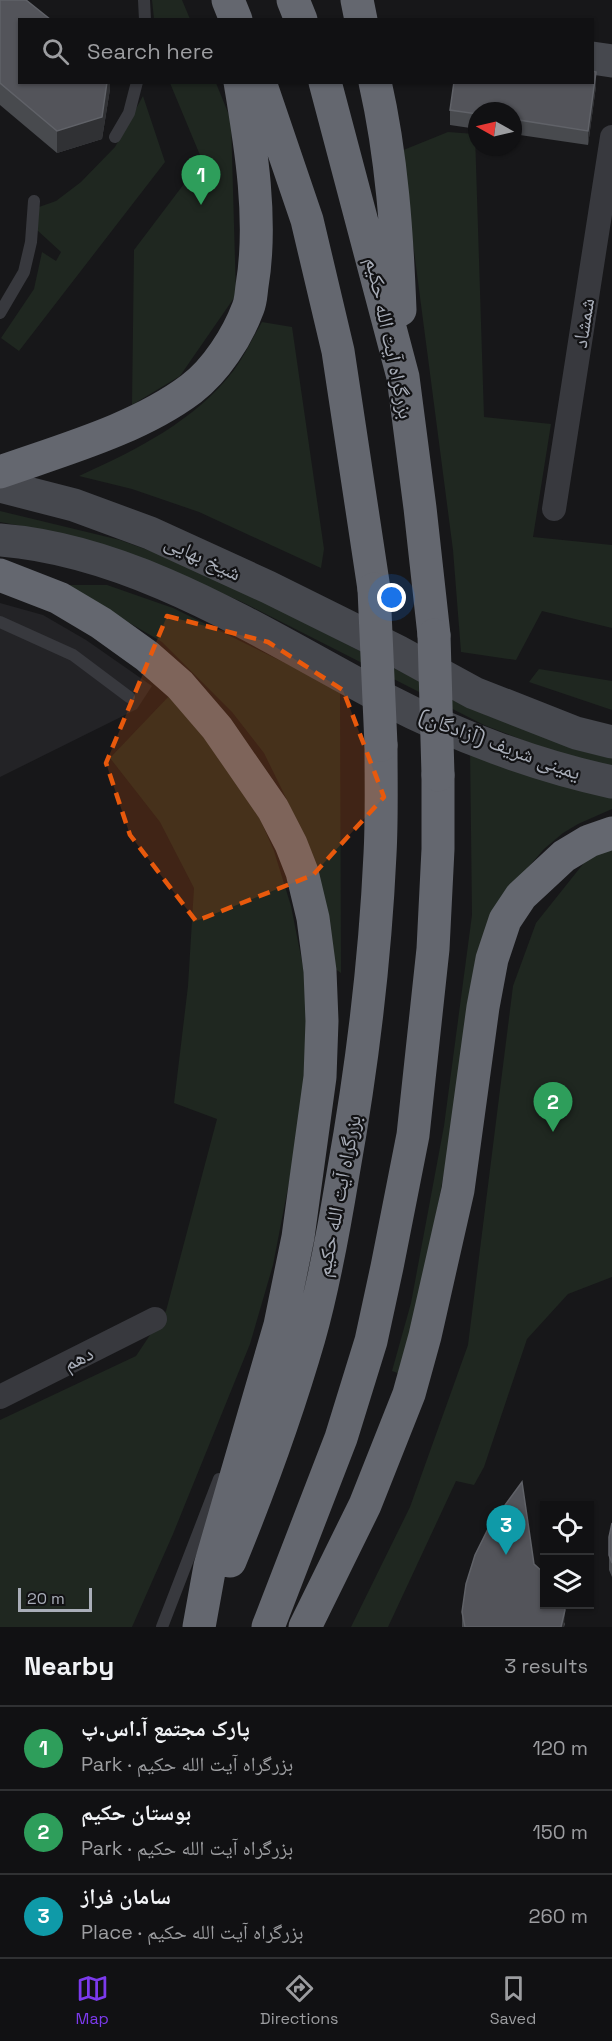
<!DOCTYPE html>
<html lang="en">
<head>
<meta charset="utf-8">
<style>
  :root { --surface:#111113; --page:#1e1f21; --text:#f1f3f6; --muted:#9c9da0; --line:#303133; --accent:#7c3aed }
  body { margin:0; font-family:"Space Grotesk","Noto Naskh Arabic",sans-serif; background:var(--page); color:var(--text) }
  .controls { position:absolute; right:18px; bottom:18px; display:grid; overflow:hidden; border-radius:0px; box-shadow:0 2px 4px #0004 }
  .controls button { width:54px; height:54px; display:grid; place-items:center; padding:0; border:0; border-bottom:2px solid var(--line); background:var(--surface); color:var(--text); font:30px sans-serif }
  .compass { position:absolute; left:468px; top:102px; width:54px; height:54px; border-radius:50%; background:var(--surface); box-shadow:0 2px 4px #0004; rotate:278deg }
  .scale { position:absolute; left:18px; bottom:15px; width:74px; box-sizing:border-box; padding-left:6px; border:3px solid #a9aeb9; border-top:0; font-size:16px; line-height:21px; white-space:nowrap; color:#a9aeb9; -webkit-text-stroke:4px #121214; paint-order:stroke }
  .you { position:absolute; left:392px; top:598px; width:21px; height:21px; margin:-15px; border:4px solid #fff; border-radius:50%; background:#1a73e8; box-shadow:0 0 0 9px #1a73e833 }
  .badge { display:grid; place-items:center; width:39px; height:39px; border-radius:50%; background:var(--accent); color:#fff; font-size:20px; font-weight:700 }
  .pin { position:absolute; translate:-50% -50px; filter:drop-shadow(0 2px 3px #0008) }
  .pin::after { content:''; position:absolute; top:32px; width:21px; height:18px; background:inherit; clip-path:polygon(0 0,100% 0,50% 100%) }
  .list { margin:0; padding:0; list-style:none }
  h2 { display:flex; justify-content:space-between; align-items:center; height:78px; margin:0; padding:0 24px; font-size:26px }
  h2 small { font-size:20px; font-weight:400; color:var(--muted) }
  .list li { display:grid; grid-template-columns:39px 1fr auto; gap:18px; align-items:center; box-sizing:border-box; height:84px; padding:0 24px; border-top:2px solid var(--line) }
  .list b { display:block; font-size:22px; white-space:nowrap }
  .list p { margin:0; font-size:20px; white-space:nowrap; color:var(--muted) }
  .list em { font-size:20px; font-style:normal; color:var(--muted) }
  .icon { flex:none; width:33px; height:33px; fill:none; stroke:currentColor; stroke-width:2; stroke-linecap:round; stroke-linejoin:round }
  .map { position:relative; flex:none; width:612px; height:1627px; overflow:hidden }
  .search { position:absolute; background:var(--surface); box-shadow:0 2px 4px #0004; left:18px; right:18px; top:18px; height:66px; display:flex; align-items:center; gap:15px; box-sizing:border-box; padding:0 21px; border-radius:0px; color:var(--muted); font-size:22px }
  .sheet { height:330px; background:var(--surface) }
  nav { display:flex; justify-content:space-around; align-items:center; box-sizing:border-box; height:84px; border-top:2px solid var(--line); background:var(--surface); font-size:16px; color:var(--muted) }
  nav a { display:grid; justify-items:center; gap:3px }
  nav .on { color:var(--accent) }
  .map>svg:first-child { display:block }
  .built { fill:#232326 }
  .green { fill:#1f2720 }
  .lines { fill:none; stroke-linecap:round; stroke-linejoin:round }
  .lane { stroke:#38393e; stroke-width:12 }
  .street { stroke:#38393e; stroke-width:24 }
  .secondary { stroke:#46484e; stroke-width:33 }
  .highway { stroke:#64676f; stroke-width:33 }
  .highway-bridge { stroke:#64676f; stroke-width:33 }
  .wall { fill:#484a4e }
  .shaded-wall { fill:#303134 }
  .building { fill:#53545a; stroke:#606268; stroke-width:1.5 }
  .marked { fill:#e8590c; fill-opacity:0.2; stroke:#e8590c; stroke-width:4.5; stroke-dasharray:12 8; stroke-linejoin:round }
  .labels { text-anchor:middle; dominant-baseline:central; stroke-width:4.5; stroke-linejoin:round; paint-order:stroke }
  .street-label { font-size:21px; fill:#a9aeb9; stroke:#121214 }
</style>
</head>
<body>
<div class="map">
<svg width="612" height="1627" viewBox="0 0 612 1627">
  <rect width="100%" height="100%" fill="#171719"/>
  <path class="built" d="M0,603L43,615L86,640L152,686L137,709L0,777Z"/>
  <path class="green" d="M152,0H182L190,19H154Z
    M170,83H216L231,120L236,295L180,376L132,405L134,250L202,160Z
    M143,96L165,162L19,351L1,338L34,289L42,252L56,261L61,252L37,230L39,207L56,201L81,182L115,147Z
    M448,132L475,134L484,417L551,424L533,537L612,545V628L542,611L516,660L461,652L453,550L401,151Z
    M262,322L292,327L324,549L321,568L199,512L132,489L79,476C136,450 195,421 234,370C245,355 253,337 262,322Z
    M0,511L120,540L156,553L228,584L488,716L612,757V768L538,746L484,725L242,602L170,570L38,529L0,522Z
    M65,585H107L173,608L340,690L341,973L331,966L314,875L287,800L264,753L232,712L162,642Z
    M539,669L612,681V710L529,682Z
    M170,695L246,787L274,851L291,906L309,997L304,1105L273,1265L250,1344L173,1534L132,1627H0V1420L136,1356L166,1311L217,1119L174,1103L188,986L194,888L160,822L110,758Z
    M470,746L612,791V809L578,824L563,833L544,849L519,878L471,1028L406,1376L392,1371L411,1303L444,1126L472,915Z
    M612,846V1277L568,1294L527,1339L484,1467L474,1485L456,1481L388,1627H351L410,1507L468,1345L513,986L536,923L587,859Z"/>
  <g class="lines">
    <path class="lane" d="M144,0L145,20
      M115,137L129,113L137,82
      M0,313L24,272L31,242L34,201
      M0,622L73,655L129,697
      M162,1627L219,1479"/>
    <path class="street" d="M554,509L612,137
      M0,1397L155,1319"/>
    <path class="secondary" d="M592,58L612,61
      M0,486L74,505L150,533L268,587L397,651L474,693L576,733L612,742
      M0,540C139,551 267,637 387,700C454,735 537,766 612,782"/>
    <path class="highway" d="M228,0L236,20
      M293,0L301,20
      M357,0L361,20
      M260,82L307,220L338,351L374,589
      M325,82L403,377L420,508L434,635
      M375,82C392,157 397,233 400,310
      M0,472C62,450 138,429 191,389C216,370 237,337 248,308C251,301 251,293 252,286C263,221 251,147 240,82
      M0,575L59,598L101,623L147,656L180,685L217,728L273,809L291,844L302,872L313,918L320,971L322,1021L320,1077L298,1237L280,1325L210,1566L199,1627
      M230,1561C260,1488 287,1414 309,1338C324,1285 334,1229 343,1174C362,1068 375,962 380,854C382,818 381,782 381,745
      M268,1627L341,1438L371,1341L387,1267L413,1135L433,949L438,849V775
      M305,1627L365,1505L409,1394L425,1336L458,1190L483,1007L492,959L505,920L521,896L564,856L589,841L612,833"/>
    <path class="highway-bridge" d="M374,589L381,745
      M434,635L438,775"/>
  </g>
  <path class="wall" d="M0,0L107,82H110V89L102,139L57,153L0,105Z
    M596,86L588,145L513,134V111H477V129L450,125V110Z
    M612,1523V1577L609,1570V1537Z
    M534,1564L565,1624L564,1627H462V1612Z"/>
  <path class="shaded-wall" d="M596,72V86L588,145V131Z
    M107,82H110V89L102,139L57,153V131Z
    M565,1610L564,1627H561Z"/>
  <path class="building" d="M0,0H26L51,20H20V82H107L102,117L57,131L0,83Z
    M592,71L596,72L588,131L513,119V111H477V114L450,110L454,82H592Z
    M522,1482L534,1564L544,1573V1605H564L565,1610L561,1627H465L462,1612L466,1584L475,1555L489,1527Z
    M612,1523V1563L609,1555V1537Z"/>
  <path class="marked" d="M167,616L268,642L343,690L384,797L313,875L196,921L130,835L106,763Z"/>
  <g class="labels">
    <g class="street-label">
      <text transform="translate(583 323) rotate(-81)">شمشاد</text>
      <text transform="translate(390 338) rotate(78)">بزرگراه آیت الله حکیم</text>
      <text transform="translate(203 557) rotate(25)">شیخ بهایی</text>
      <text transform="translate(500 744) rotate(20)">یمینی شریف (آزادگان)</text>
      <text transform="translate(338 1196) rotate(-79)">بزرگراه آیت الله حکیم</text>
      <text transform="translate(78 1358) rotate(-27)">دهم</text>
    </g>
  </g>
</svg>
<div class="controls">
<button><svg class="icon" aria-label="locate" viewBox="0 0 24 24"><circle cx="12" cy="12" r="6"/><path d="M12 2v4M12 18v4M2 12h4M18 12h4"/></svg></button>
<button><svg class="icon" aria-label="layers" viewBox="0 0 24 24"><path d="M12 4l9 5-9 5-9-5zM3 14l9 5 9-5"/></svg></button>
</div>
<svg class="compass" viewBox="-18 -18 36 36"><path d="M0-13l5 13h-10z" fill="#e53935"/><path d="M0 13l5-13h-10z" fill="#9c9da0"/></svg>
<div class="scale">20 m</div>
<div class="you"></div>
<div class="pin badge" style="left:201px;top:205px;background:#2e9e5b">1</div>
<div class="pin badge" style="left:553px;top:1132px;background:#2e9e5b">2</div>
<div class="pin badge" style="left:506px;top:1555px;background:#0f9aa8">3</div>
<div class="search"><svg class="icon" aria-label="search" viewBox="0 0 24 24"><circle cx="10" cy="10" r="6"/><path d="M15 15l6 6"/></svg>Search here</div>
</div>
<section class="sheet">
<h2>Nearby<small>3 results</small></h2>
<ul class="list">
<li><span class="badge" style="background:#2e9e5b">1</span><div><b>پارک مجتمع آ.اس.پ</b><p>Park · بزرگراه آیت الله حکیم</p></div><em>120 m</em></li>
<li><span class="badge" style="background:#2e9e5b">2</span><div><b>بوستان حکیم</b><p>Park · بزرگراه آیت الله حکیم</p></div><em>150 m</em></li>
<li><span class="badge" style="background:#0f9aa8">3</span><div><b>سامان فراز</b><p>Place · بزرگراه آیت الله حکیم</p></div><em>260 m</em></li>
</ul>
</section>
<nav>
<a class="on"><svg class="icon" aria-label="map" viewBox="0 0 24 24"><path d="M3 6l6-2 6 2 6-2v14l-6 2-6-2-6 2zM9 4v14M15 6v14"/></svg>Map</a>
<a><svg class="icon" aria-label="directions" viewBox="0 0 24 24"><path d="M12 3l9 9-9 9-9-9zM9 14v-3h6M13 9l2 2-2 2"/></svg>Directions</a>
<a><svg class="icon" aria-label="saved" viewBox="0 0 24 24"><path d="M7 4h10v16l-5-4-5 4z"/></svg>Saved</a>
</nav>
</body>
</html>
